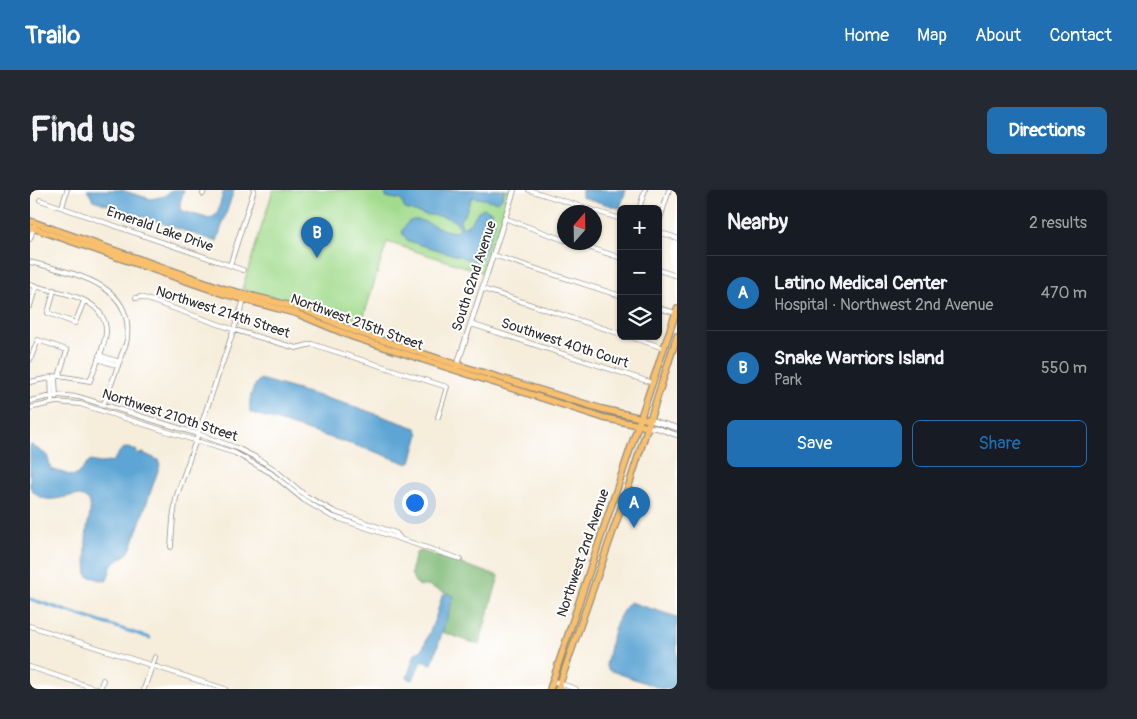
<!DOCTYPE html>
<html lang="en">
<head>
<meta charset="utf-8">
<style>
  :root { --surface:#171b24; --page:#242831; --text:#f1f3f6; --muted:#9ea1a6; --line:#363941; --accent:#1f6fb2 }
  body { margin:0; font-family:Pangolin,sans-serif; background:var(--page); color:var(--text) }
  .controls { position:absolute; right:15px; top:15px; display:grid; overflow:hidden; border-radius:8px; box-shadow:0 1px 4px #0004 }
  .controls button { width:45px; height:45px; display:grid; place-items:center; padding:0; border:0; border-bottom:1px solid var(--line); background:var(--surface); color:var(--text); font:25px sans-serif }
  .compass { position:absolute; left:527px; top:15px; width:45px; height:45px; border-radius:50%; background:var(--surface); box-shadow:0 1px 4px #0004; rotate:20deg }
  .you { position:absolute; left:384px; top:312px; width:18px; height:18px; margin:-12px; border:4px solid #fff; border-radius:50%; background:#1a73e8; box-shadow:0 0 0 8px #1a73e833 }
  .badge { display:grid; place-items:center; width:32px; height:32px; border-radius:50%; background:var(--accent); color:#fff; font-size:16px; font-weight:700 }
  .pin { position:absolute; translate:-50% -41px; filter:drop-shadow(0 1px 2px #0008) }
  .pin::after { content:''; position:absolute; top:26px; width:18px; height:15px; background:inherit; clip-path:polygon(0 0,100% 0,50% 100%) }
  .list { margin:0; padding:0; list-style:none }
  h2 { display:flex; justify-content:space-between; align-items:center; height:65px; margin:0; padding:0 20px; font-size:21px }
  h2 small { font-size:16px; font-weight:400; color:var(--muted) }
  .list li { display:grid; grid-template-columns:32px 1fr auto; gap:15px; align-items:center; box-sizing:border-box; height:75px; padding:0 20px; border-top:1px solid var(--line) }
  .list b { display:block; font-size:19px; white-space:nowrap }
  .list p { margin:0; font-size:16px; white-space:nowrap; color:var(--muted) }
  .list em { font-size:16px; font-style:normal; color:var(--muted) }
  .actions { display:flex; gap:10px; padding:15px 20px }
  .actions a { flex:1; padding:11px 0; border:1px solid var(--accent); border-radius:8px; text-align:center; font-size:18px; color:var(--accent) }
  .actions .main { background:var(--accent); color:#fff }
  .icon { flex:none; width:28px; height:28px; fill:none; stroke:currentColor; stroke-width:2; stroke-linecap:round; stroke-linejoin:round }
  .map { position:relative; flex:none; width:647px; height:499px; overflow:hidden; border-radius:8px }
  header { display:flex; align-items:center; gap:30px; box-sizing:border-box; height:70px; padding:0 25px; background:var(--accent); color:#fff }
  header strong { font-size:24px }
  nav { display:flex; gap:28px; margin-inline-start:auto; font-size:18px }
  .intro { display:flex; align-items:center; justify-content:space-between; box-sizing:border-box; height:120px; padding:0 30px }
  h1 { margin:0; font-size:35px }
  .button { padding:12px 22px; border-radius:8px; background:var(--accent); color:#fff; font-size:18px; font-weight:700 }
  main { display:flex; gap:30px; padding:0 30px }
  aside { flex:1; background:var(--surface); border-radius:8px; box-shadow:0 1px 4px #0004 }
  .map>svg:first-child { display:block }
  .green { fill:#a2db8d; stroke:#66835c }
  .forest { fill:#81bb78; stroke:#567352 }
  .water { fill:#5da5d4; stroke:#446880 }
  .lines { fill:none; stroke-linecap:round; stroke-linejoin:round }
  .canal { stroke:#5da5d4; stroke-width:3 }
  .minor-casing { stroke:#908c83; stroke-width:5.5 }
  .tertiary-casing { stroke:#908c83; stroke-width:6 }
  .primary-casing { stroke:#908c83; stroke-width:8 }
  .minor { stroke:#fff; stroke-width:4 }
  .tertiary { stroke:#fff; stroke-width:4.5 }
  .primary { stroke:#f8bf6c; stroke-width:5.5 }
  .labels { text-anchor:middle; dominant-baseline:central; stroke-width:4; stroke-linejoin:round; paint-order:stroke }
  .street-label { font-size:14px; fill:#2b2b2b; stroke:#fff }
</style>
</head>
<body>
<header>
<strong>Trailo</strong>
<nav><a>Home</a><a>Map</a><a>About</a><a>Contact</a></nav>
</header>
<div class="intro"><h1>Find us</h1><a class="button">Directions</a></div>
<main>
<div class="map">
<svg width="647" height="499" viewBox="0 0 647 499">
  <rect width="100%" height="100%" fill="#fff"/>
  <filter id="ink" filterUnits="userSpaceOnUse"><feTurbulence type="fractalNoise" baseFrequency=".02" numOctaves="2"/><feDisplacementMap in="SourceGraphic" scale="10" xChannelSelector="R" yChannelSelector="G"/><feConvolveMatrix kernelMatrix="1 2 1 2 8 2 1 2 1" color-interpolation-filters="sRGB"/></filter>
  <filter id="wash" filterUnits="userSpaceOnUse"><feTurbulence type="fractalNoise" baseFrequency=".0096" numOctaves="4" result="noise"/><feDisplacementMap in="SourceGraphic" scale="20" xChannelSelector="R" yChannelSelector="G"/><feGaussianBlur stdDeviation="1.12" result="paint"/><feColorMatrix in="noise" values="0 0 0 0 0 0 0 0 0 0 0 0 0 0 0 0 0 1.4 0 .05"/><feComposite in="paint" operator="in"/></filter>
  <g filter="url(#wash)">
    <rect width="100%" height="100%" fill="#f6eddb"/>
    <path class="green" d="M243,0H481L454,83L357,52L330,138L269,113L212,99Z"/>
    <path class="forest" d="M391,361L469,386L449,455L412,442L423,406L399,396H390L385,392L381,383L386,363Z"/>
    <path class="water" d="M57,0H91L121,9L134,6L142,0H154L150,13V20L180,29L187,24L194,0H204L187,51H185L63,10Z
      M355,0H475L472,8L468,12L442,7L435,24L430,30L432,37H435L442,31L448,21L454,18L462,22L465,34L461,41L453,67L448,72L378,51L372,43C381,12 409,46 428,41L430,38C424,26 410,26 398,25C390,24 382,21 375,19L371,10L356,7Z
      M552,0H596L590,18H588L552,7Z
      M230,189L320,215L386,238L389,244L381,272L378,274L349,263L222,223L220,222C219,210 221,198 230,189Z
      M0,254L17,265L21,279L43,286L46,285L60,271L70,273L81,272C92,263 88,254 106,260L108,264L113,263L128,270L130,275L101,358L98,363L82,375L77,390L75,391L57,386C56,371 55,354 57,339C58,331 62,321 59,312C58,310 55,308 53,307C38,300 16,322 0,297Z
      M417,403L424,406L402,474L391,471L383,490L377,488L385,463L392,460L405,429L412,406Z
      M600,412L647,427V499H632L579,480L576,475C582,450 582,432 600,412Z"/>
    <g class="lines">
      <path class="canal" d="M0,409L120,448"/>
    </g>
  </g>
  <g filter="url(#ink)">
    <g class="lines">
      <defs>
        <path id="minor" d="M499,0L591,29
          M173,4L174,0
          M10,10L213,80
          M32,17L37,0
          M609,19L615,0
          M474,28L534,50
          M628,36L639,0
          M628,42L647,48
          M0,49L4,37
          M543,52L591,68
          M463,65L591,106
          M0,72C40,83 104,92 97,148C97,154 93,160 91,166C86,183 79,200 73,216
          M200,75L224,0
          M628,80L647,86
          M0,95C25,102 73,105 76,139C77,152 65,177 60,191L29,186L0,192
          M453,99L591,144
          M24,100L18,123L45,133L54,111
          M106,108L111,107L205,140L266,158L282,154L288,156L417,197L408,227
          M0,116L6,96
          M628,118L646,123
          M441,134L623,193
          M598,146L634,158
          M69,165L90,172
          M68,169L88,176
          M0,170L8,150L37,160L29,186
          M25,186L26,207
          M21,187L22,213
          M0,211L26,205L49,207L168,244L207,258L225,267L244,279L276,306L305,322L366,343L370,348
          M0,218L26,212L50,214L205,263L241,283L274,310L301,326L430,369
          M141,357L143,328L146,308L215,107
          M0,436L195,499
          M0,477L67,499
          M523,491L546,499
          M70,499L73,490
          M114,499L125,467"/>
        <path id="tertiary" d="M427,176L484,0
          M620,230L647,238
          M618,237L627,238L647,245"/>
        <path id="primary" d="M0,31L195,99L273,119L324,141L428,175L572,219L620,230
          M0,37L194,104L268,124L323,147L574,228L618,237
          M520,499L647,119
          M528,499L598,298L647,146"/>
      </defs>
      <use href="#minor" class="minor-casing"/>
      <use href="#tertiary" class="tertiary-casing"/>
      <use href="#primary" class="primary-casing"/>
      <use href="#minor" class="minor"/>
      <use href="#tertiary" class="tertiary"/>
      <use href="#primary" class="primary"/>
    </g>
  </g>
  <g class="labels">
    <g class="street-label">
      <text transform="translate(130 39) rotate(19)">Emerald Lake Drive</text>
      <text transform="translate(444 86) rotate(-72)">South 62nd Avenue</text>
      <text transform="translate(193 122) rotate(18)">Northwest 214th Street</text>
      <text transform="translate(327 132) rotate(20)">Northwest 215th Street</text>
      <text transform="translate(535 153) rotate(18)">Southwest 40th Court</text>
      <text transform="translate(140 225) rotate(18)">Northwest 210th Street</text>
      <text transform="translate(553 363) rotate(-71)">Northwest 2nd Avenue</text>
    </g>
  </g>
</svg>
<div class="controls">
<button>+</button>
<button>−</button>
<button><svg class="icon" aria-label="layers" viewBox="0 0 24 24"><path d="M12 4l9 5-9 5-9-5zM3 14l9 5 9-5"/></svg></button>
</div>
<svg class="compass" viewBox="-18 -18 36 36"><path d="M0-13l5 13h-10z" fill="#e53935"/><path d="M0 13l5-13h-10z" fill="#9ea1a6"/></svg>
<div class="you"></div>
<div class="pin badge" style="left:604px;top:338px">A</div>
<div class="pin badge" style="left:287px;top:68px">B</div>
</div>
<aside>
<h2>Nearby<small>2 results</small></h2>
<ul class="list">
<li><span class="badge">A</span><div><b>Latino Medical Center</b><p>Hospital · Northwest 2nd Avenue</p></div><em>470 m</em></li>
<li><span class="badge">B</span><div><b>Snake Warriors Island</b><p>Park</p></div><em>550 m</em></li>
</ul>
<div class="actions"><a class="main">Save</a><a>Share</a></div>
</aside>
</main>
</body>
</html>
